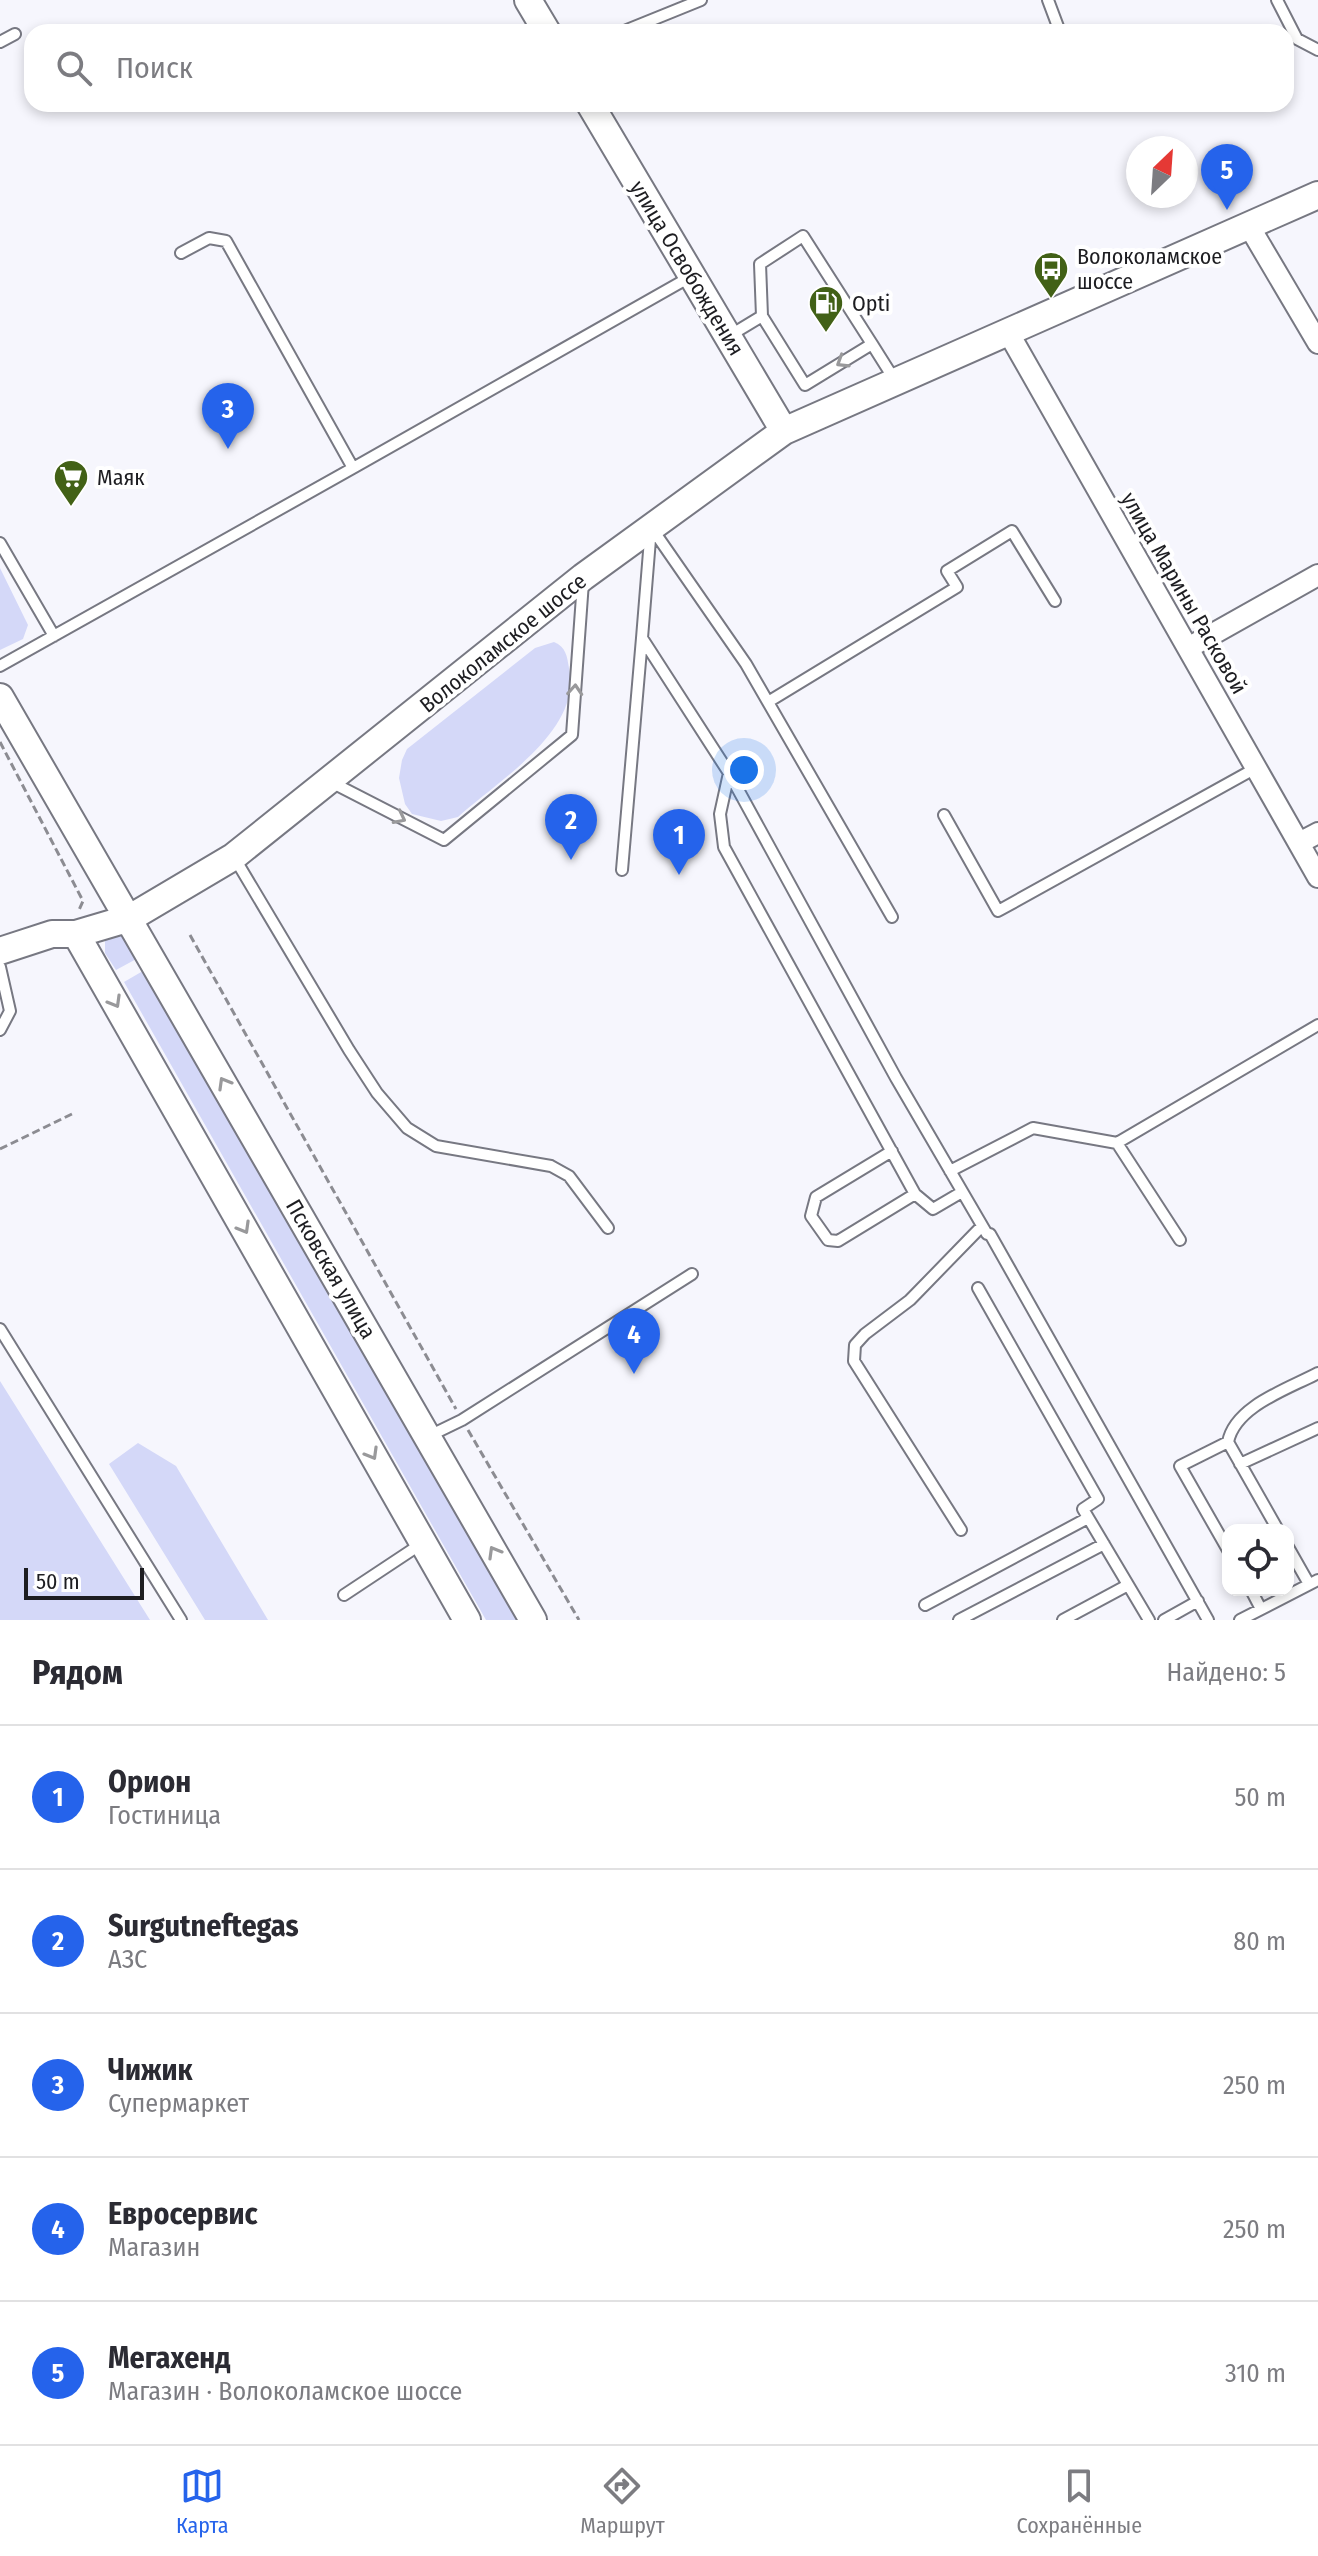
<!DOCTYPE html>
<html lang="ru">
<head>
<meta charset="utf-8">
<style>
  :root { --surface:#fff; --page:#f2f2f3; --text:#2b2b33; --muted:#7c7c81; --line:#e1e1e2; --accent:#2563eb }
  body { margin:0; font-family:"Fira Sans Condensed",sans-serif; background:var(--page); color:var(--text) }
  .controls { position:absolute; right:24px; bottom:24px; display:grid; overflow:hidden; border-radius:16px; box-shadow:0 4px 12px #0003 }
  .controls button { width:72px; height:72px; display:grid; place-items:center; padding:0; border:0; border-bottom:2px solid var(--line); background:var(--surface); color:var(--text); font:40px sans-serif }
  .compass { position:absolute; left:1126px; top:136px; width:72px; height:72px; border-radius:50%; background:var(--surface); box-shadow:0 4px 12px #0003; rotate:25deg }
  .scale { position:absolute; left:24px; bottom:20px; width:120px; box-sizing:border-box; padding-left:8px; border:4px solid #1d1d21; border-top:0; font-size:22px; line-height:28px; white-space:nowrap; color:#1d1d21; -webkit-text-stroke:6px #fff; paint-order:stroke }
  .you { position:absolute; left:744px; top:770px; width:28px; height:28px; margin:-20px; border:6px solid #fff; border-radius:50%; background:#1a73e8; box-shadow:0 0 0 12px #1a73e833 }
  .badge { display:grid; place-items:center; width:52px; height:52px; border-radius:50%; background:var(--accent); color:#fff; font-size:26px; font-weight:700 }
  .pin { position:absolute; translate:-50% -66px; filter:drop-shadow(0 2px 4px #0008) }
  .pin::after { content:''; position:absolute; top:42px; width:28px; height:24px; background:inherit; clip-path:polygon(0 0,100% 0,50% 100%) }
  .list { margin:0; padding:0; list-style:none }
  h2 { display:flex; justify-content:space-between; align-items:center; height:104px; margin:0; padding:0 32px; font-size:34px }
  h2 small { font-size:26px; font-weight:400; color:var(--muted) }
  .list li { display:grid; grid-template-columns:52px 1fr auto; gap:24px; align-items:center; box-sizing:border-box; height:144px; padding:0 32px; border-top:2px solid var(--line) }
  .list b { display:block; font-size:30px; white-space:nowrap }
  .list p { margin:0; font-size:26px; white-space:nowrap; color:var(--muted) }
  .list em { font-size:26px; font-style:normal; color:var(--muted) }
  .icon { flex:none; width:44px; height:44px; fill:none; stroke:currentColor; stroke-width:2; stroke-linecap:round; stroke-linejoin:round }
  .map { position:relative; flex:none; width:1318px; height:1620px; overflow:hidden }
  .search { position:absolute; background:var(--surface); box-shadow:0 4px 12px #0003; left:24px; right:24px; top:24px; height:88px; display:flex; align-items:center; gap:20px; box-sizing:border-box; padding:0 28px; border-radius:24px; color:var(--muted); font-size:30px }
  .sheet { height:824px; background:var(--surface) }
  nav { display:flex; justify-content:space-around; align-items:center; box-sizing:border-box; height:112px; border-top:2px solid var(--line); background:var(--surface); font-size:22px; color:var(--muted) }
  nav a { display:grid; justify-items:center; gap:4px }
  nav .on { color:var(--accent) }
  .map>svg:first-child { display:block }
  .green { fill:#d4d8f8 }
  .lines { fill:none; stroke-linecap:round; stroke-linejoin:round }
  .lane-casing { stroke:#777882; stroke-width:14 }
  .street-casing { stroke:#777882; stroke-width:24 }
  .secondary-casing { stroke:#777882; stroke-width:30 }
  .path { stroke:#8c8c92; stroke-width:3; stroke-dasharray:8 4; stroke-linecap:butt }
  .lane { stroke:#fff; stroke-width:10 }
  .street { stroke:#fff; stroke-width:20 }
  .secondary { stroke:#fff; stroke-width:26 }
  .oneway { stroke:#99999b }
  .labels { text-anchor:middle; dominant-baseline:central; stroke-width:8; stroke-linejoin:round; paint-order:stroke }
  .poi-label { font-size:22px; fill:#1d1d21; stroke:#fff; text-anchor:start }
  .street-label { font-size:22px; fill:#1d1d21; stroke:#fff }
</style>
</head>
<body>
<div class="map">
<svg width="1318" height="1620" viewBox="0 0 1318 1620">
  <rect width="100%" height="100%" fill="#f6f6fd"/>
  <path class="green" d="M0,568L28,625L23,639L0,650Z
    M554,642C566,647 567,656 569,668C583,730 499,780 458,817L441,821L412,814L405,804L399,778L402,760L407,749L535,648Z
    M122,934L140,957L116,970L105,953V941L111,935Z
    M148,968L517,1620H486L124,982Z
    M0,1381L150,1620H0Z
    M138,1443L176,1466L268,1620H205L109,1464Z"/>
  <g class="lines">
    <defs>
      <path id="lane" d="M1048,0L1060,32
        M1277,0L1297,39L1318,50
        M622,32L701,0
        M0,42L15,34
        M762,316L760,264L803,236L872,344
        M729,336L762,316L805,385L872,344L894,379
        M353,468L690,277
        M0,543L54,636
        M0,666L353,468L226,241L209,238L181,253
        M768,702L957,587L947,571L1012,531L1055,601
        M729,773L720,814L724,847L915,1194L933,1209L962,1192
        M331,782L444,840L572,735L583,582
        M944,815L998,911L1256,768
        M234,857L349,1050L377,1093L407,1128L436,1146L551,1166L569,1176L608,1228
        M622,870L642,638
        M892,917L746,664L651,527L642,638L729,773L896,1078L987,1234H990L1208,1620
        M0,967L10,1011L0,1030
        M1117,1143L1318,1025
        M892,1151L816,1197L811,1216L828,1240L838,1241L915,1194
        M950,1171L1033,1128L1117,1143L1180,1240
        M978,1288L1098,1499L1083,1509L1149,1620
        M0,1329L181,1620
        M429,1436L462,1420L692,1274
        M1228,1442C1235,1406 1288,1389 1318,1373
        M1240,1464L1318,1428
        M961,1530L854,1361L855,1345L865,1334L910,1300L982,1226
        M1288,1547L1309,1584
        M1228,1550L1180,1466L1228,1442L1278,1530
        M1251,1590L1261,1609
        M344,1595L421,1544
        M925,1605L1088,1518
        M959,1620L1104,1544
        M1063,1620L1128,1585
        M1164,1620L1198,1601
        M1240,1620L1318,1580"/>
      <path id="street" d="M1249,226L1318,343
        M1008,332L1318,877
        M1188,648L1318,575
        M1299,843L1318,833"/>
      <path id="secondary" d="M528,0L547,32
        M590,104L784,431
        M0,697L533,1620
        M76,934L467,1620
        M0,951L52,934H76L130,918L233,857L583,577L784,431L1318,195"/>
    </defs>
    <use href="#lane" class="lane-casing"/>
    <use href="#street" class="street-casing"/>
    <use href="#secondary" class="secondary-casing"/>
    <path class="path" d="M0,742L83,901L79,910
      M190,935L456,1409
      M0,1149L72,1114
      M468,1430L579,1620"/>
    <use href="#lane" class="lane"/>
    <use href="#street" class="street"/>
    <use href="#secondary" class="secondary"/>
  </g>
  <defs><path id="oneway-chevron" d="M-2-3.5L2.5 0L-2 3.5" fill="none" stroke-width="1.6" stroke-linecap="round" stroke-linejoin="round" transform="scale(2)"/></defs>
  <g class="oneway">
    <use href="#oneway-chevron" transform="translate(842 362) rotate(148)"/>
    <use href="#oneway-chevron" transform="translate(575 690) rotate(-86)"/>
    <use href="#oneway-chevron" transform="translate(400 818) rotate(27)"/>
    <use href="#oneway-chevron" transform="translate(115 1002) rotate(60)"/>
    <use href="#oneway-chevron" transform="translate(224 1083) rotate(-120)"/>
    <use href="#oneway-chevron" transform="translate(244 1228) rotate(60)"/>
    <use href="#oneway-chevron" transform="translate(372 1454) rotate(60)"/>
    <use href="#oneway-chevron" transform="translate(494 1552) rotate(-120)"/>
  </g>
  <defs>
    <symbol id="bus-pin" viewBox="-11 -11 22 30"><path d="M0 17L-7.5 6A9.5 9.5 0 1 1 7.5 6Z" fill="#426116" stroke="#fff"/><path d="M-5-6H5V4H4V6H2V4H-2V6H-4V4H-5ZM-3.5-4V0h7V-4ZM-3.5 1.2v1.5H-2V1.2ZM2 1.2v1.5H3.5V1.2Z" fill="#fff"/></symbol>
    <symbol id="fuel-pin" viewBox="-11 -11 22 30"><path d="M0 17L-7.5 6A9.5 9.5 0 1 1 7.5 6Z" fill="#426116" stroke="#fff"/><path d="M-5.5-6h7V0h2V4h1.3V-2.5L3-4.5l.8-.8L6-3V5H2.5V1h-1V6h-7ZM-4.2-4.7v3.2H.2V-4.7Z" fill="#fff"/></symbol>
    <symbol id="supermarket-pin" viewBox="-11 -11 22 30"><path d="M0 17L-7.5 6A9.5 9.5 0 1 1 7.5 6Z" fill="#426116" stroke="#fff"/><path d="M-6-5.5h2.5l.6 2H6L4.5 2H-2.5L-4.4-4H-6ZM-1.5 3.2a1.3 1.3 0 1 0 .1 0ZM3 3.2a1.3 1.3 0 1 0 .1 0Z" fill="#fff"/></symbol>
  </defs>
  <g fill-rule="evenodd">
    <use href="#bus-pin" x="1031" y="249" width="40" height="54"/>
    <use href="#fuel-pin" x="806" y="283" width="40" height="54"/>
    <use href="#supermarket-pin" x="51" y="457" width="40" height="54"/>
  </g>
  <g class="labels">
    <g class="poi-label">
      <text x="1077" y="256">Волоколамское<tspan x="1077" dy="25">шоссе</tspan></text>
      <text x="852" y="303">Opti</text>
      <text x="97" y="477">Маяк</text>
    </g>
    <g class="street-label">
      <text transform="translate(687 268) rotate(59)">улица Освобождения</text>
      <text transform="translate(1184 593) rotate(60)">улица Марины Расковой</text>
      <text transform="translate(503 643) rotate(-39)">Волоколамское шоссе</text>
      <text transform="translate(331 1269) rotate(60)">Псковская улица</text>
    </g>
  </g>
</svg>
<div class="controls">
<button><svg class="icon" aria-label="locate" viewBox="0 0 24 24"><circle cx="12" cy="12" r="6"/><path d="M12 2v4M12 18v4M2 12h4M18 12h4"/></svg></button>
</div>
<svg class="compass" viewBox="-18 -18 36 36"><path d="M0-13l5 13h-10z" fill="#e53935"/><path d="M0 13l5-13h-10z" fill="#7c7c81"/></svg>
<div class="scale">50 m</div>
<div class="you"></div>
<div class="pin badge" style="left:679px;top:875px">1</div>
<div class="pin badge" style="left:571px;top:860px">2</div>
<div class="pin badge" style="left:228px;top:449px">3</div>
<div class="pin badge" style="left:634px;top:1374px">4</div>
<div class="pin badge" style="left:1227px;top:210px">5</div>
<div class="search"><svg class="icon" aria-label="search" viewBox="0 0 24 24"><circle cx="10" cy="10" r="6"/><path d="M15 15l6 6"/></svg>Поиск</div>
</div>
<section class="sheet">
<h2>Рядом<small>Найдено: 5</small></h2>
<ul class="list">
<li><span class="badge">1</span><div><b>Орион</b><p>Гостиница</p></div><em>50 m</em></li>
<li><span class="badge">2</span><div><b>Surgutneftegas</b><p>АЗС</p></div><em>80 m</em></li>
<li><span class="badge">3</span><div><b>Чижик</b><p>Супермаркет</p></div><em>250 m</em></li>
<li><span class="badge">4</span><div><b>Евросервис</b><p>Магазин</p></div><em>250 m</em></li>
<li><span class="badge">5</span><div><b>Мегахенд</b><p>Магазин · Волоколамское шоссе</p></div><em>310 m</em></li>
</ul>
</section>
<nav>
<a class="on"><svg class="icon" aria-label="map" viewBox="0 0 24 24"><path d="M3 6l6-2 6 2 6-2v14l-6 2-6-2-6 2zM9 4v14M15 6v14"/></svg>Карта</a>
<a><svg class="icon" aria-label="directions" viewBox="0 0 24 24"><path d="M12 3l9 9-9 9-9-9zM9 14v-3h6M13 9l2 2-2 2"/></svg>Маршрут</a>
<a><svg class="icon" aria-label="saved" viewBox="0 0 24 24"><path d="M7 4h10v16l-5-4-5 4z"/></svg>Сохранённые</a>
</nav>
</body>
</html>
